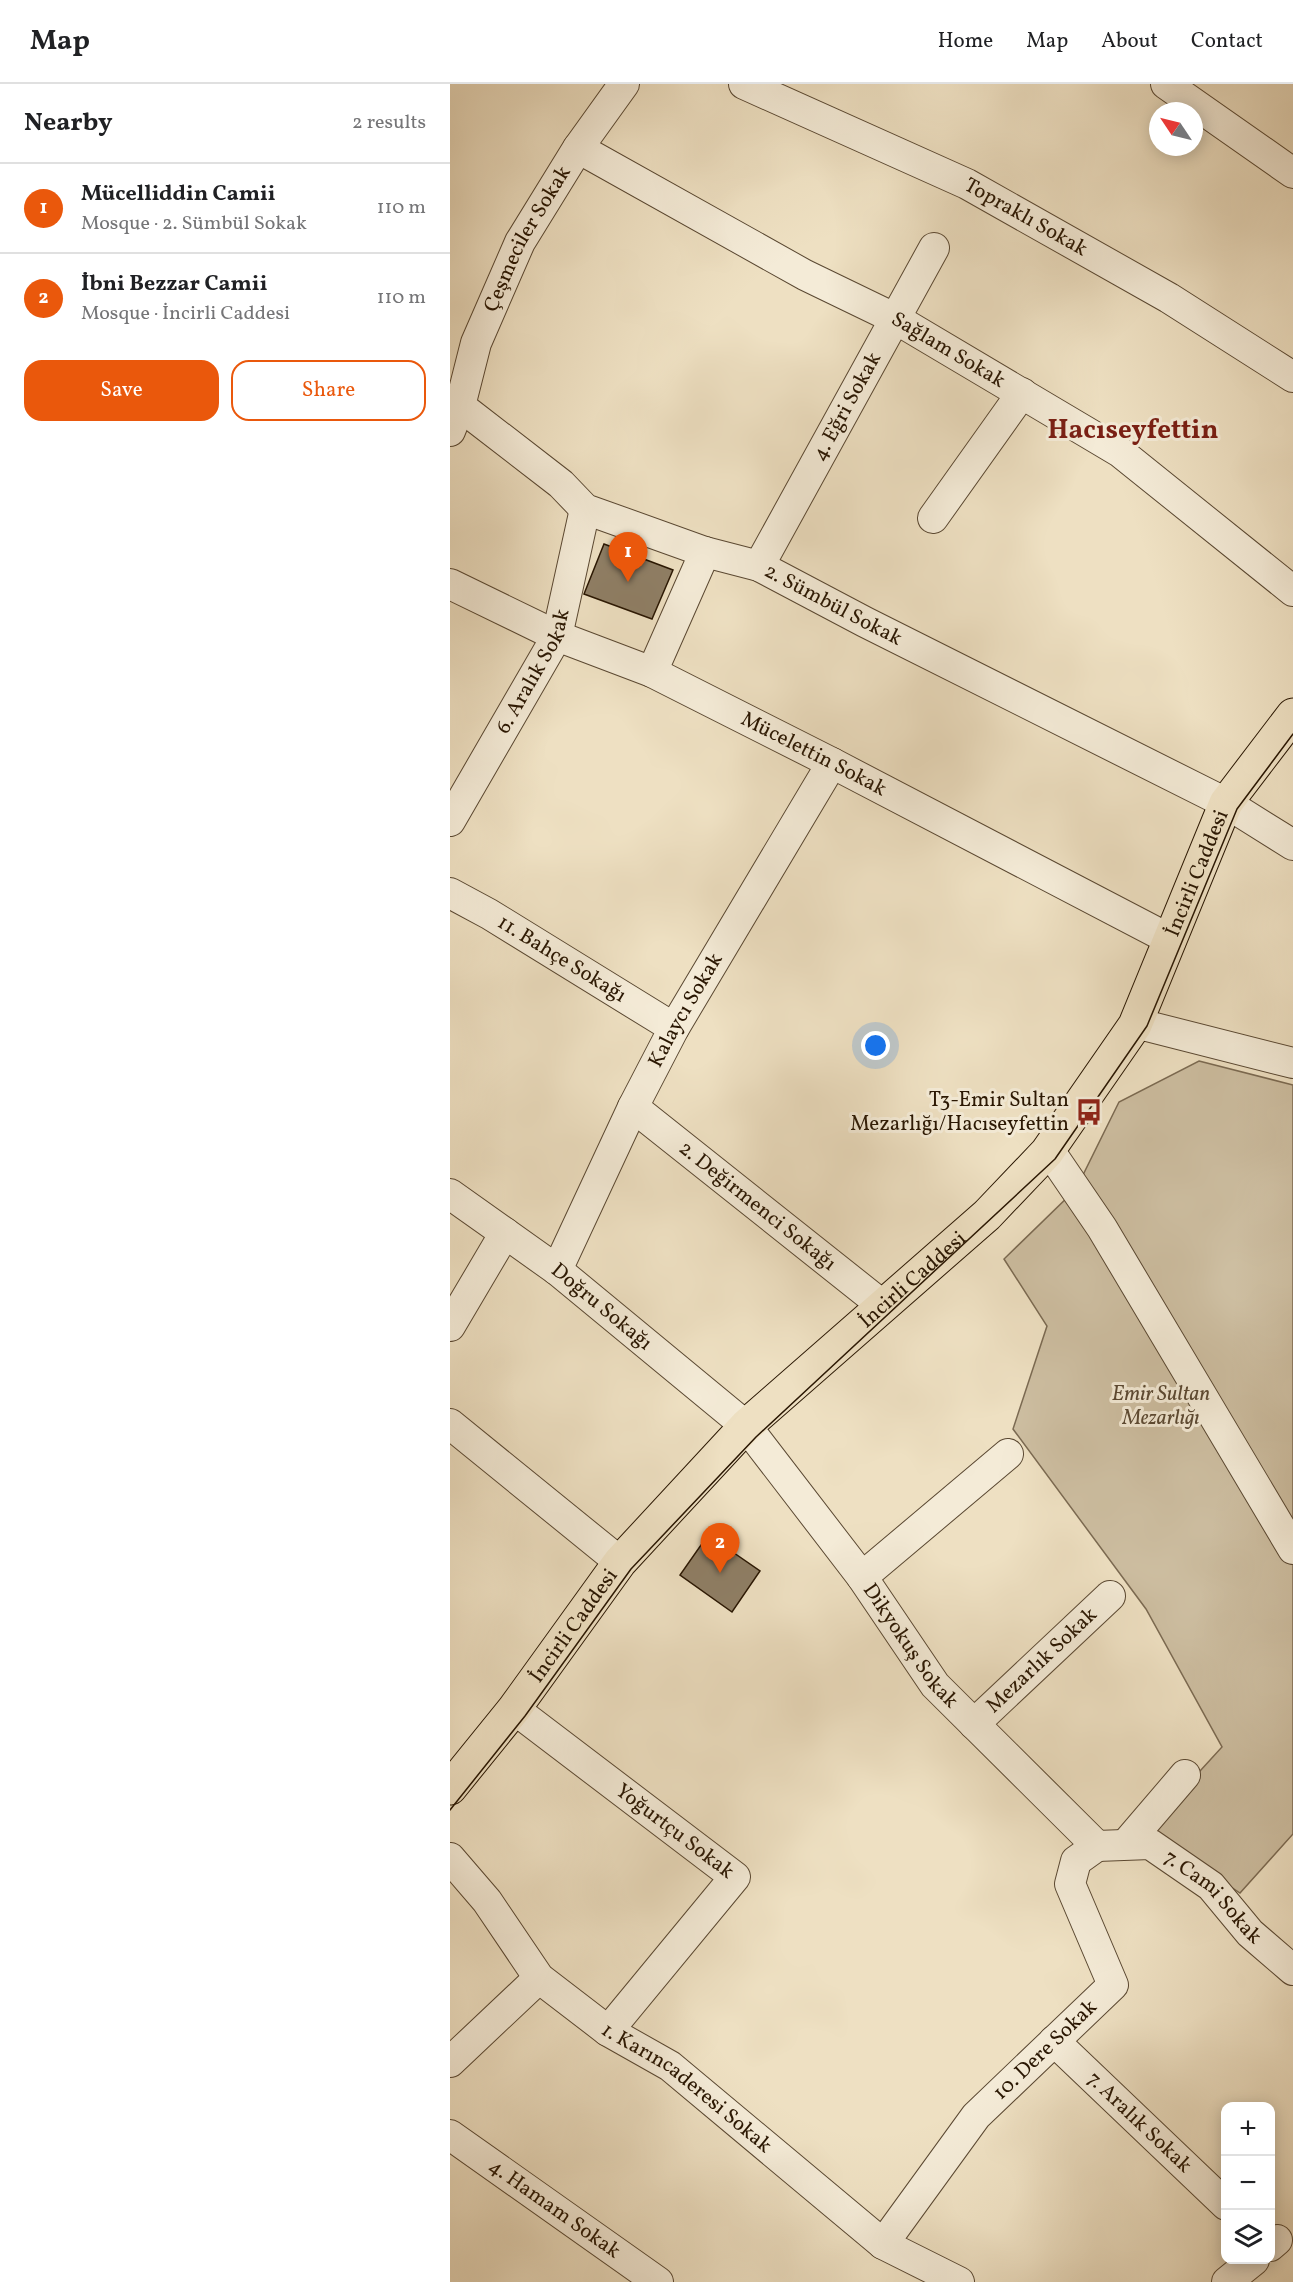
<!DOCTYPE html>
<html lang="en">
<head>
<meta charset="utf-8">
<style>
  :root { --surface:#fff; --page:#f6f6f6; --text:#202124; --muted:#757577; --line:#e0e0e0; --accent:#ea580c }
  body { margin:0; font-family:Vollkorn,serif; background:var(--page); color:var(--text) }
  .controls { position:absolute; right:18px; bottom:18px; display:grid; overflow:hidden; border-radius:12px; box-shadow:0 3px 15px #0003 }
  .controls button { width:54px; height:54px; display:grid; place-items:center; padding:0; border:0; border-bottom:2px solid var(--line); background:var(--surface); color:var(--text); font:30px sans-serif }
  .compass { position:absolute; left:699px; top:18px; width:54px; height:54px; border-radius:50%; background:var(--surface); box-shadow:0 3px 15px #0003; rotate:305deg }
  .you { position:absolute; left:426px; top:962px; width:21px; height:21px; margin:-15px; border:4px solid #fff; border-radius:50%; background:#1a73e8; box-shadow:0 0 0 9px #1a73e833 }
  .badge { display:grid; place-items:center; width:39px; height:39px; border-radius:50%; background:var(--accent); color:#fff; font-size:20px; font-weight:700 }
  .pin { position:absolute; translate:-50% -50px; filter:drop-shadow(0 2px 3px #0008) }
  .pin::after { content:''; position:absolute; top:32px; width:21px; height:18px; background:inherit; clip-path:polygon(0 0,100% 0,50% 100%) }
  .list { margin:0; padding:0; list-style:none }
  h2 { display:flex; justify-content:space-between; align-items:center; height:78px; margin:0; padding:0 24px; font-size:26px }
  h2 small { font-size:20px; font-weight:400; color:var(--muted) }
  .list li { display:grid; grid-template-columns:39px 1fr auto; gap:18px; align-items:center; box-sizing:border-box; height:90px; padding:0 24px; border-top:2px solid var(--line) }
  .list b { display:block; font-size:22px; white-space:nowrap }
  .list p { margin:0; font-size:20px; white-space:nowrap; color:var(--muted) }
  .list em { font-size:20px; font-style:normal; color:var(--muted) }
  .actions { display:flex; gap:12px; padding:18px 24px }
  .actions a { flex:1; padding:14px 0; border:2px solid var(--accent); border-radius:18px; text-align:center; font-size:21px; color:var(--accent) }
  .actions .main { background:var(--accent); color:#fff }
  .icon { flex:none; width:33px; height:33px; fill:none; stroke:currentColor; stroke-width:2; stroke-linecap:round; stroke-linejoin:round }
  .map { position:relative; flex:none; width:843px; height:2198px; overflow:hidden }
  header { display:flex; align-items:center; gap:36px; box-sizing:border-box; height:84px; padding:0 30px; background:var(--surface); border-bottom:2px solid var(--line) }
  header strong { font-size:28px }
  nav { display:flex; gap:33px; margin-inline-start:auto; font-size:21px }
  main { display:flex }
  aside { flex:1; background:var(--surface) }
  .map>svg:first-child { display:block }
  .green { fill:#cdbea1; stroke:#7b6a52; stroke-width:1.5 }
  .building { fill:#8f7f66; stroke:#291602; stroke-width:1.5 }
  .lines { fill:none; stroke-linecap:round; stroke-linejoin:round }
  .street-casing { stroke:#5a4832; stroke-width:32 }
  .primary-casing { stroke:#291602; stroke-width:35 }
  .street { stroke:#f4ebd7; stroke-width:30 }
  .primary { stroke:#eee0c2; stroke-width:33 }
  .tram { stroke:#291602; stroke-width:1.5 }
  .labels { text-anchor:middle; dominant-baseline:central; stroke-width:6; stroke-linejoin:round; paint-order:stroke }
  .street-label { font-size:21px; fill:#291602; stroke:#f4ebd7 }
  .poi-label { font-size:21px; fill:#291602; stroke:#f4ebd7; text-anchor:end }
  .park-label { font-size:21px; font-style:italic; fill:#5a4832; stroke:#f4ebd7 }
  .district-label { font-size:27px; font-weight:bold; fill:#7a1f14; stroke:#f4ebd7 }
</style>
</head>
<body>
<header>
<strong>Map</strong>
<nav><a>Home</a><a>Map</a><a>About</a><a>Contact</a></nav>
</header>
<main>
<aside>
<h2>Nearby<small>2 results</small></h2>
<ul class="list">
<li><span class="badge">1</span><div><b>Mücelliddin Camii</b><p>Mosque · 2. Sümbül Sokak</p></div><em>110 m</em></li>
<li><span class="badge">2</span><div><b>İbni Bezzar Camii</b><p>Mosque · İncirli Caddesi</p></div><em>110 m</em></li>
</ul>
<div class="actions"><a class="main">Save</a><a>Share</a></div>
</aside>
<div class="map">
<svg width="843" height="2198" viewBox="0 0 843 2198">
  <rect width="100%" height="100%" fill="#eee0c2"/>
  <filter id="stains"><feTurbulence type="fractalNoise" baseFrequency=".00333" numOctaves="4"/><feColorMatrix values="0 0 0 0 .2 0 0 0 0 .09 0 0 0 0 .02 0 0 0 .5 -.17"/></filter>
  <radialGradient id="worn" r=".72"><stop offset=".6" stop-color="#630" stop-opacity="0"/><stop offset="1" stop-color="#630" stop-opacity=".3"/></radialGradient>
  <path class="green" d="M749,977L843,1001V1750L790,1809L696,1746L772,1663L696,1525L563,1345L597,1242L554,1175L626,1105L669,1018Z"/>
  <path class="building" d="M154,460L223,486L202,535L134,510Z
    M258,1451L310,1487L282,1528L230,1491Z"/>
  <g class="lines">
    <defs>
      <g id="street">
        <path id="s1" d="M294,0L517,100L719,214L843,293"/>
        <path d="M716,0L843,89"/>
        <path id="s2" d="M128,64L355,191L446,235L670,368L843,507"/>
        <path id="s3" d="M0,318L10,322L111,400L135,425L255,468L309,482L415,538L776,719L843,761"/>
        <path id="s4" d="M0,347L10,322L26,259L70,158L128,64L174,0"/>
        <path d="M483,434L572,309"/>
        <path id="s5" d="M309,482L484,164"/>
        <path id="s6" d="M0,500L107,552L202,588L382,679L721,856"/>
        <path d="M202,588L255,468"/>
        <path id="s7" d="M0,737L107,552L135,425"/>
        <path id="s8" d="M0,809L39,830L224,944"/>
        <path d="M685,941L697,942L843,979"/>
        <path id="s9" d="M183,1023L432,1221"/>
        <path d="M597,1068L605,1075L652,1144L843,1465"/>
        <path id="s10" d="M0,1110L107,1186L296,1342L412,1493L485,1601L647,1762"/>
        <path id="s11" d="M107,1186L183,1023L224,944L382,679"/>
        <path d="M0,1242L55,1149"/>
        <path d="M0,1340L170,1478"/>
        <path d="M412,1493L558,1370"/>
        <path id="s12" d="M64,1625L285,1793L158,1947"/>
        <path id="s13" d="M524,1640L660,1512"/>
        <path d="M676,1760L735,1691"/>
        <path id="s14" d="M647,1762L700,1760L761,1802L800,1849L843,1886"/>
        <path id="s15" d="M0,1774L37,1817L89,1894L158,1947L220,1982L433,2160L509,2198"/>
        <path id="s16" d="M604,1957L776,2121"/>
        <path d="M0,1978L89,1894"/>
        <path id="s17" d="M0,2051L208,2198"/>
        <path id="s18" d="M433,2160L526,2032L663,1901L620,1800L626,1777L647,1762"/>
        <path d="M820,2162L827,2156"/>
        <path d="M777,2198L804,2176"/>
      </g>
      <g id="primary">
        <path id="s19" d="M0,1704L64,1625L170,1478L296,1342L537,1131L597,1068L685,941L776,719L843,631"/>
      </g>
    </defs>
    <use href="#street" class="street-casing"/>
    <use href="#primary" class="primary-casing"/>
    <use href="#street" class="street"/>
    <use href="#primary" class="primary"/>
    <path class="tram" d="M0,1726L75,1632L181,1485L306,1353L605,1075L697,942L787,725L843,650"/>
  </g>
  <defs>
    <symbol id="bus-bare" viewBox="-9 -9 18 18"><path d="M-5-6H5V4H4V6H2V4H-2V6H-4V4H-5ZM-3.5-4V0h7V-4ZM-3.5 1.2v1.5H-2V1.2ZM2 1.2v1.5H3.5V1.2Z" fill="#8f2418" stroke="#f4ebd7" stroke-width="2.5" paint-order="stroke"/></symbol>
  </defs>
  <g fill-rule="evenodd">
    <use href="#bus-bare" x="620" y="1009" width="38" height="38"/>
  </g>
  <g class="labels">
    <g class="street-label">
      <text stroke="none"><textPath href="#s1" startOffset="312">Topraklı Sokak</textPath></text>
      <text stroke="none"><textPath href="#s4" startOffset="208">Çeşmeciler Sokak</textPath></text>
      <text stroke="none"><textPath href="#s2" startOffset="422">Sağlam Sokak</textPath></text>
      <text stroke="none"><textPath href="#s5" startOffset="182">4. Eğri Sokak</textPath></text>
      <text stroke="none"><textPath href="#s3" startOffset="440">2. Sümbül Sokak</textPath></text>
      <text stroke="none"><textPath href="#s7" startOffset="172">6. Aralık Sokak</textPath></text>
      <text stroke="none"><textPath href="#s6" startOffset="402">Mücelettin Sokak</textPath></text>
      <text stroke="none"><textPath href="#s19" startOffset="1194">İncirli Caddesi</textPath></text>
      <text stroke="none"><textPath href="#s8" startOffset="130">11. Bahçe Sokağı</textPath></text>
      <text stroke="none"><textPath href="#s11" startOffset="290">Kalaycı Sokak</textPath></text>
      <text stroke="none"><textPath href="#s9" startOffset="159">2. Değirmenci Sokağı</textPath></text>
      <text stroke="none"><textPath href="#s19" startOffset="690">İncirli Caddesi</textPath></text>
      <text stroke="none"><textPath href="#s10" startOffset="189">Doğru Sokağı</textPath></text>
      <text stroke="none"><textPath href="#s19" startOffset="204">İncirli Caddesi</textPath></text>
      <text stroke="none"><textPath href="#s10" startOffset="651">Dikyokuş Sokak</textPath></text>
      <text stroke="none"><textPath href="#s13" startOffset="93">Mezarlık Sokak</textPath></text>
      <text stroke="none"><textPath href="#s12" startOffset="202">Yoğurtçu Sokak</textPath></text>
      <text stroke="none"><textPath href="#s14" startOffset="136">7. Cami Sokak</textPath></text>
      <text stroke="none"><textPath href="#s18" startOffset="254">10. Dere Sokak</textPath></text>
      <text stroke="none"><textPath href="#s15" startOffset="334">1. Karıncaderesi Sokak</textPath></text>
      <text stroke="none"><textPath href="#s16" startOffset="118">7. Aralık Sokak</textPath></text>
      <text stroke="none"><textPath href="#s17" startOffset="128">4. Hamam Sokak</textPath></text>
    </g>
    <g class="poi-label">
      <text x="619" y="1016">T3-Emir Sultan<tspan x="619" dy="24">Mezarlığı/Hacıseyfettin</tspan></text>
    </g>
    <g class="park-label">
      <text x="711" y="1310">Emir Sultan<tspan x="711" dy="24">Mezarlığı</tspan></text>
    </g>
    <g class="district-label">
      <text x="683" y="347">Hacıseyfettin</text>
    </g>
  </g>
  <rect width="100%" height="100%" filter="url(#stains)"/>
  <rect width="100%" height="100%" fill="url(#worn)"/>
</svg>
<div class="controls">
<button>+</button>
<button>−</button>
<button><svg class="icon" aria-label="layers" viewBox="0 0 24 24"><path d="M12 4l9 5-9 5-9-5zM3 14l9 5 9-5"/></svg></button>
</div>
<svg class="compass" viewBox="-18 -18 36 36"><path d="M0-13l5 13h-10z" fill="#e53935"/><path d="M0 13l5-13h-10z" fill="#757577"/></svg>
<div class="you"></div>
<div class="pin badge" style="left:178px;top:498px">1</div>
<div class="pin badge" style="left:270px;top:1489px">2</div>
</div>
</main>
</body>
</html>
